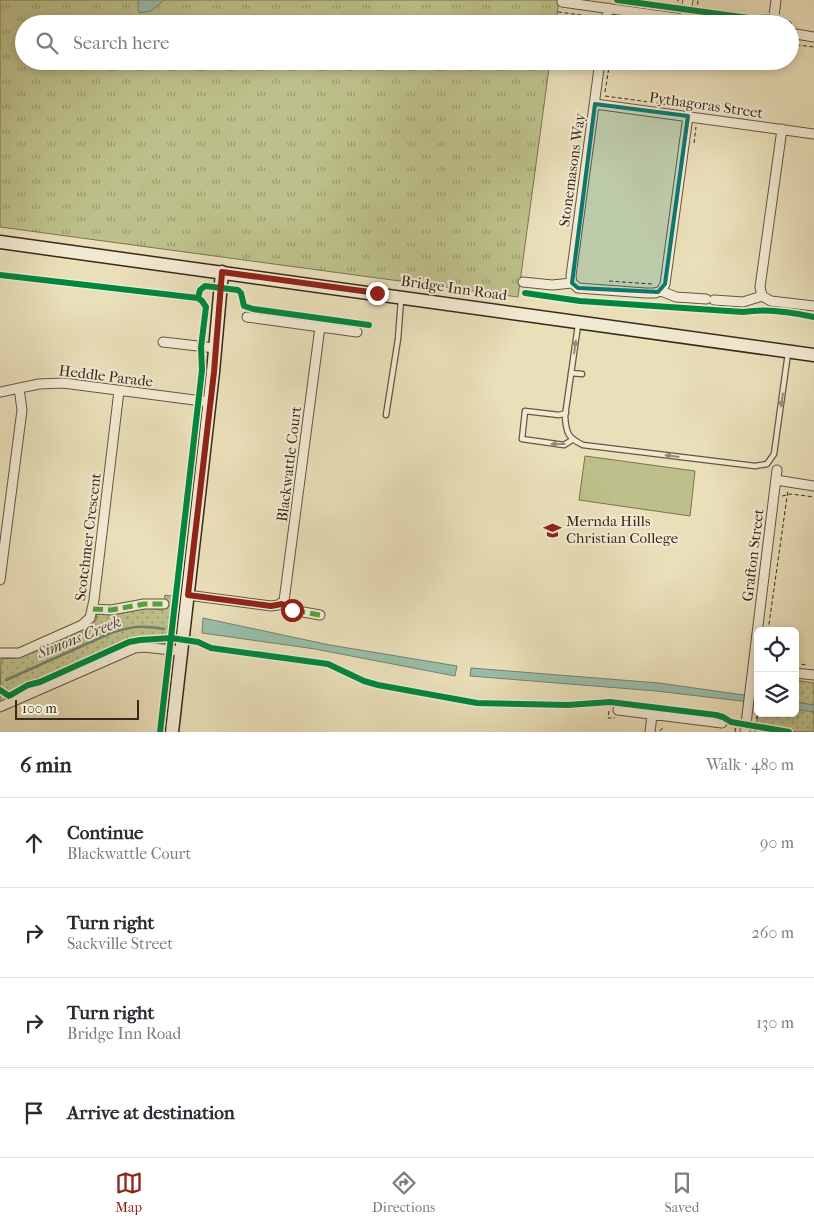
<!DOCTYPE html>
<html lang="en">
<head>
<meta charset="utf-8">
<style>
  :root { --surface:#fff; --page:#f2f2f3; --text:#2b2b33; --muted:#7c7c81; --line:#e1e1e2; --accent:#8f2418 }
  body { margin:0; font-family:"IM FELL French Canon",serif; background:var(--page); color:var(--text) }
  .controls { position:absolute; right:15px; bottom:15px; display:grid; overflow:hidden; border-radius:8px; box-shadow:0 2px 8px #0003 }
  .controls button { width:45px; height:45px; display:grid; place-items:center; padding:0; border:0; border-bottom:1px solid var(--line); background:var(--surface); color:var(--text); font:25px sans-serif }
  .scale { position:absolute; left:15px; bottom:12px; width:124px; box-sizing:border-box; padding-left:5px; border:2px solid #39291b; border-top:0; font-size:14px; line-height:18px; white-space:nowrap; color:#39291b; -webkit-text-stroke:4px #f1ead2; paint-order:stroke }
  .stop { position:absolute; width:15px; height:15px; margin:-11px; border:4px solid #8f2418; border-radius:50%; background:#fff }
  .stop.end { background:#8f2418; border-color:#fff; box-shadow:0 1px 5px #0008 }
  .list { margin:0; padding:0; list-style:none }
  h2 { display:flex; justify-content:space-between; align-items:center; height:65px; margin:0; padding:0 20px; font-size:21px }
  h2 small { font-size:16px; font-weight:400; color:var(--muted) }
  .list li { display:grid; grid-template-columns:32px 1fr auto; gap:15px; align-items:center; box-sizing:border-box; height:90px; padding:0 20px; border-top:1px solid var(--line) }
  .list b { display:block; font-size:19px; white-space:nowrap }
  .list p { margin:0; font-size:16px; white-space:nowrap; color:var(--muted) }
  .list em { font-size:16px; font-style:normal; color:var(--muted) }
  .icon { flex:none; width:28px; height:28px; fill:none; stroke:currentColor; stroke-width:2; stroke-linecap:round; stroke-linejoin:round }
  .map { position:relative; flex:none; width:814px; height:732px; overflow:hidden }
  .search { position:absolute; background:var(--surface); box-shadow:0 2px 8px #0003; left:15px; right:15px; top:15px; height:55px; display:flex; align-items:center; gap:12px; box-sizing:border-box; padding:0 18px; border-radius:28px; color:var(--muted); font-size:19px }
  .sheet { height:425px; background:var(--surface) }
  nav { display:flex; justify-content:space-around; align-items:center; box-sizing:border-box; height:70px; border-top:1px solid var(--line); background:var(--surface); font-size:14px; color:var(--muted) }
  nav a { display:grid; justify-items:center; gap:2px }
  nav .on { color:var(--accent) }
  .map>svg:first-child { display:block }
  .grass { fill:url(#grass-tufts); stroke:#7b7452 }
  .park { fill:url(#park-dots); stroke:#7b7452 }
  .pitch { fill:#bdc08a; stroke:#7b7452 }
  .water { fill:#99bda9; stroke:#738270 }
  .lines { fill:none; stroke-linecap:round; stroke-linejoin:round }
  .stream { stroke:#738270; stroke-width:2.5 }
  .lane-casing { stroke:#655642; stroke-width:7 }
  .street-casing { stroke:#655642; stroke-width:11 }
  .secondary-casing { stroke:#39291b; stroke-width:15 }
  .path { stroke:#39291b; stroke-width:1; stroke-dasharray:4 2.5; stroke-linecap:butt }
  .lane { stroke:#f1ead2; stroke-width:4.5 }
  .street { stroke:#f1ead2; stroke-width:9 }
  .secondary { stroke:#f1ead2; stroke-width:12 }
  .quiet { stroke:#53a340; stroke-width:5; stroke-dasharray:10 5; stroke-linecap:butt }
  .cycleway-casing { stroke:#f1ead2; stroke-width:9 }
  .cycleway { stroke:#00873e; stroke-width:6 }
  .oneway { fill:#958a76 }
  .route { stroke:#8f2418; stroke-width:6 }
  .marked { fill:#0f766e; fill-opacity:0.2; stroke:#0f766e; stroke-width:4; stroke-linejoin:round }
  .labels { text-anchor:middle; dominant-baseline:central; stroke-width:4; stroke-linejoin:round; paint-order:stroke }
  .street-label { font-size:15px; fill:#39291b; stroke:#f1ead2 }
  .poi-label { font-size:15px; fill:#39291b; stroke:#f1ead2; text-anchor:start }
  .water-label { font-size:16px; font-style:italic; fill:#514e3e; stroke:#f1ead2 }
</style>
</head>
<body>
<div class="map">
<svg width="814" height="732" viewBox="0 0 814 732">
  <defs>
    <pattern id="grass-tufts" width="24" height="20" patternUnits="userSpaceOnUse" patternTransform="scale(1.25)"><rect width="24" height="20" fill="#bdc08a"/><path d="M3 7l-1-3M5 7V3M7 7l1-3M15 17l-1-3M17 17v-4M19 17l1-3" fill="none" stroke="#9b9c70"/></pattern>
    <pattern id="park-dots" width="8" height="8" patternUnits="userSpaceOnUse" patternTransform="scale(1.25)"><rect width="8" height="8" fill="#bdc08a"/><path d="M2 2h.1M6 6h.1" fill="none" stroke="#9b9c70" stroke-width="1.8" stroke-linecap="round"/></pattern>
  </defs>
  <rect width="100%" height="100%" fill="#e9dfb9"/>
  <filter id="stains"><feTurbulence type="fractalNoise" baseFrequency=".004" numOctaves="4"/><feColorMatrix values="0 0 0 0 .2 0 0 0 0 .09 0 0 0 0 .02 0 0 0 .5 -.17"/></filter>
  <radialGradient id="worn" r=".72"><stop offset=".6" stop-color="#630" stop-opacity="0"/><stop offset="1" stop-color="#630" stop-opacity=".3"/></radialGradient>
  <path class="grass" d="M0,0H559L556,24H24V61H550L518,297L0,227Z"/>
  <path class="park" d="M174,593L167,644L149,642L130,645L0,702L1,659L16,658L91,626L96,620L97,613L115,614L142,608L163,610L165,595L170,596Z
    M795,680L814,683V732L761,731L756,727L758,713H795Z"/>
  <path class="pitch" d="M585,456L695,471L690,516L579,500Z"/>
  <path class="water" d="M138,0H164L151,11L140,13L138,10Z
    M203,618L330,645L457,666L455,676L315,649L202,633Z
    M471,668L659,683L758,697V703L656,691L470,676Z
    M795,702L814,705V712L795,709Z"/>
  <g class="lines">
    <path class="stream" d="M6,680L111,633C133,626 141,625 164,629"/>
    <defs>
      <path id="lane" d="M578,325L565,416C566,433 568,438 583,445L755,466L767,464L774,454L788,353
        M571,373L582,374
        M566,413L559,415L525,411L522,439L564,445L572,440
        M386,415L398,339L401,300"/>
      <path id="street" d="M562,2L719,24
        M685,19L688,0
        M606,24L608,8
        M773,24L776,0
        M790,33L814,37
        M595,104L814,134
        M523,282L552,285L572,283
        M572,283L571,276L600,61
        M572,283L578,288L646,293H655L661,291L676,297L706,299
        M661,291L665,284L688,116
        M762,296L760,287L782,129
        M762,296L771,301L814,306
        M714,300L743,302L762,296
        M247,317L357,332
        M163,342L215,348
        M0,392L39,384L63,383L210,402
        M776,480L814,486
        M0,580L22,410L19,388
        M187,595L271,606L278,605L284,601L320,327
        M282,604L292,610L320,615
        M93,609L111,610L144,604H164
        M0,653H19L82,625L90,618L94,600L119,391
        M795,673L814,675
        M0,707L135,648L143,647L181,651
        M618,710L722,723
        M650,732L652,715
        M745,732L777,470"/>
      <path id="secondary" d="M0,242L814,355
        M172,732L213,372L222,272"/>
    </defs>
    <use href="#lane" class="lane-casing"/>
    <use href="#street" class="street-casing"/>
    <use href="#secondary" class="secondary-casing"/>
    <path class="path" d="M677,8L678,0
      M697,11L698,0
      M558,12L597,17
      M616,20L644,24
      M790,44L814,47
      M605,92L610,61
      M605,96L678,106
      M694,143L696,127
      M609,281L652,284
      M782,496L791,494L814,497
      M768,631L788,490
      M795,663L806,665
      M610,707V702
      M609,711L608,718H615
      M660,731L664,726
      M735,732L736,723
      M755,732L758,709"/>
    <use href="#lane" class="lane"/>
    <use href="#street" class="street"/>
    <use href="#secondary" class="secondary"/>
    <path class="quiet" d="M282,604L292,610L320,615
      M93,609L111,610L144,604H164"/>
    <defs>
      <path id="cycleway" d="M617,0L756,19C768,16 779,17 789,24
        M0,275L198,298L200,290L205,286L238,290L241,293L244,306L253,309L369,325
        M525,293L580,301L743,312C766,308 792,312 814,317
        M0,690L9,696L28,685L40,682L129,642L140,640L171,638L198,642L211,648L328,664L364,681L378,685L477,703L568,705L610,702L716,715L723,717L731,722L789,732
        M160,732L202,370L201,347L206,307L202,301L198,298"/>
    </defs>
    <use href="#cycleway" class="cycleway-casing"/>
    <use href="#cycleway" class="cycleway"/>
  </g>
  <defs><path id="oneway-solid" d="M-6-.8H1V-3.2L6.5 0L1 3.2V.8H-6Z" transform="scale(1.25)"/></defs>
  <g class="oneway">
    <use href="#oneway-solid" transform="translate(575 347) rotate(-82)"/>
    <use href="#oneway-solid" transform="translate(782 400) rotate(98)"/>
    <use href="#oneway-solid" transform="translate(558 444) rotate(-180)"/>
    <use href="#oneway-solid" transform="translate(672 456) rotate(-173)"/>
  </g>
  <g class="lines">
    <path class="route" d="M292,610L282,604L271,606L188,595L214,372L222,272L377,293"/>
  </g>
  <path class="marked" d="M595,104L688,116L665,284L658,292L578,288L572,283Z"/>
  <defs>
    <symbol id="school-bare" viewBox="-9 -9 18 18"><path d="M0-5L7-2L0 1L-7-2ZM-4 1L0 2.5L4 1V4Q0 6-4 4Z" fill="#8f2418" stroke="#f1ead2" stroke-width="2.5" paint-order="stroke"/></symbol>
  </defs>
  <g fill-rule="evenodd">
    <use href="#school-bare" x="540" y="518" width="25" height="25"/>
  </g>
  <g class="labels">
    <g class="street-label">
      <text transform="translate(706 105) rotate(8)">Pythagoras Street</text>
      <text transform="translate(572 170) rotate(-82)">Stonemasons Way</text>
      <text transform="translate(454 288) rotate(8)">Bridge Inn Road</text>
      <text transform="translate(106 376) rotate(7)">Heddle Parade</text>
      <text transform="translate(289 464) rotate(-83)">Blackwattle Court</text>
      <text transform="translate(88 537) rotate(-83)">Scotchmer Crescent</text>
      <text transform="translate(753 555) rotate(-83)">Grafton Street</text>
    </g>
    <g class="poi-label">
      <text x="566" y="521">Mernda Hills<tspan x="566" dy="17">Christian College</tspan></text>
    </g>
    <g class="water-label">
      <text transform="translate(79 637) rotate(-22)">Simons Creek</text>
    </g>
  </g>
  <rect width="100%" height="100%" filter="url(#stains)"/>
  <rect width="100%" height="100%" fill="url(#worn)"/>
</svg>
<div class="controls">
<button><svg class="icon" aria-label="locate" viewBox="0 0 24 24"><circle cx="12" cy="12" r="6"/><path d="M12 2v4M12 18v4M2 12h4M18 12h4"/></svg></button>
<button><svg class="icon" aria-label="layers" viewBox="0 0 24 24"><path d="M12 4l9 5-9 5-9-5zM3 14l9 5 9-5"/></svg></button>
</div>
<div class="scale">100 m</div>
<div class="stop" style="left:292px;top:610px"></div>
<div class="stop end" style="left:377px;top:293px"></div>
<div class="search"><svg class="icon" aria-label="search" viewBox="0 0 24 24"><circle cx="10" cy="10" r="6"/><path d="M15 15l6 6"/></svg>Search here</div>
</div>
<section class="sheet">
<h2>6 min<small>Walk · 480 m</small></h2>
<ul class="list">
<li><svg class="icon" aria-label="ahead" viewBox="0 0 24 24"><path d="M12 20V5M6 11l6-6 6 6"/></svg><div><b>Continue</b><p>Blackwattle Court</p></div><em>90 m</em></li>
<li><svg class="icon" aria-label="right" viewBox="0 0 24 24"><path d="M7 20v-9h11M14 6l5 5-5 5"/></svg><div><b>Turn right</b><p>Sackville Street</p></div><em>260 m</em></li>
<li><svg class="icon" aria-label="right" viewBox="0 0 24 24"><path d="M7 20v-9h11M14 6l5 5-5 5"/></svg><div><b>Turn right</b><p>Bridge Inn Road</p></div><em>130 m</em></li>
<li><svg class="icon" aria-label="arrive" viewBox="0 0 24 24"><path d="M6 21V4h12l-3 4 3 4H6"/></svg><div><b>Arrive at destination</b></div></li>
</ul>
</section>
<nav>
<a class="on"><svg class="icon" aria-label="map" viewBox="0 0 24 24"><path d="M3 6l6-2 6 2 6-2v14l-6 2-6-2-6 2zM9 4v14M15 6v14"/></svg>Map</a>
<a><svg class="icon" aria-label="directions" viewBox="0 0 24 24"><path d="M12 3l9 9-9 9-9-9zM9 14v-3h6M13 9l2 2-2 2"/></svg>Directions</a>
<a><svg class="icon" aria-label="saved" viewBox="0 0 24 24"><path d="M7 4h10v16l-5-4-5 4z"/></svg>Saved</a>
</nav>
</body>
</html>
